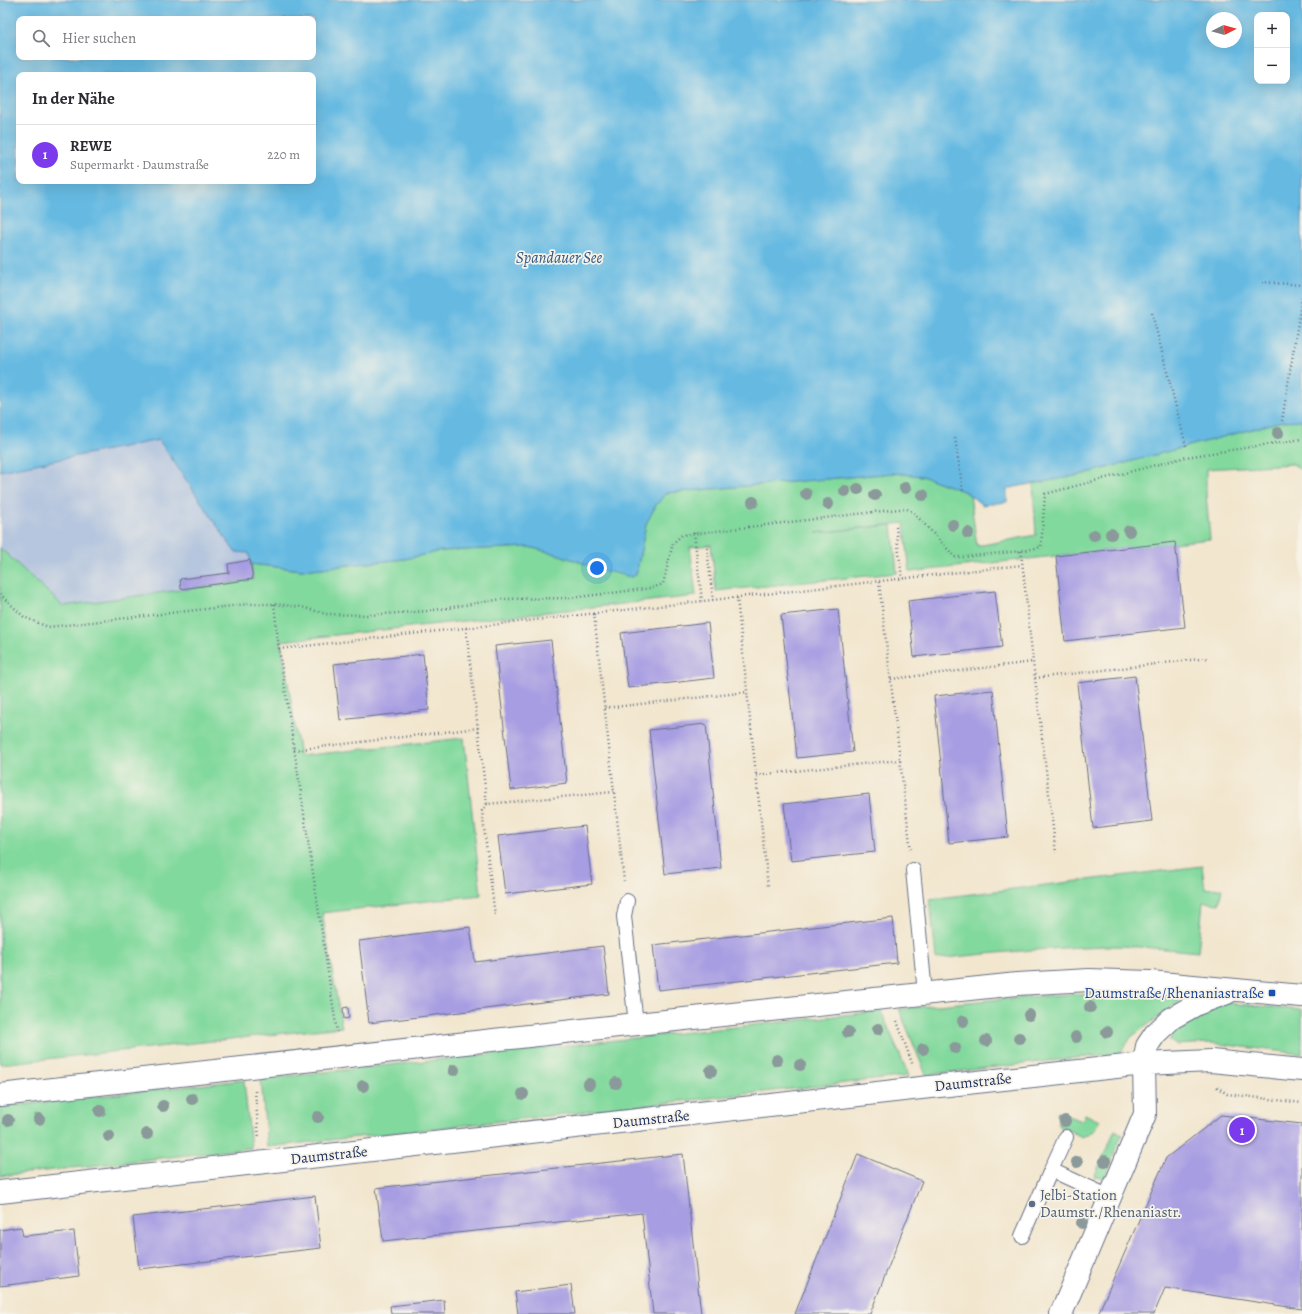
<!DOCTYPE html>
<html lang="de">
<head>
<meta charset="utf-8">
<style>
  :root { --surface:#fff; --page:#f7f7f7; --text:#2b2b33; --muted:#7c7c81; --line:#e1e1e2; --accent:#7c3aed }
  body { margin:0; font-family:Alegreya,serif; background:var(--page); color:var(--text) }
  .controls { position:absolute; right:12px; top:12px; display:grid; overflow:hidden; border-radius:8px; box-shadow:0 4px 16px #0002 }
  .controls button { width:36px; height:36px; display:grid; place-items:center; padding:0; border:0; border-bottom:1px solid var(--line); background:var(--surface); color:var(--text); font:20px sans-serif }
  .compass { position:absolute; left:1206px; top:12px; width:36px; height:36px; border-radius:50%; background:var(--surface); box-shadow:0 4px 16px #0002; rotate:84deg }
  .you { position:absolute; left:597px; top:568px; width:14px; height:14px; margin:-10px; border:3px solid #fff; border-radius:50%; background:#1a73e8; box-shadow:0 0 0 6px #1a73e833 }
  .badge { display:grid; place-items:center; width:26px; height:26px; border-radius:50%; background:var(--accent); color:#fff; font-size:13px; font-weight:700 }
  .pin { position:absolute; translate:-50% -50%; border:2px solid #fff; box-shadow:0 1px 4px #0006 }
  .list { margin:0; padding:0; list-style:none }
  h2 { display:flex; justify-content:space-between; align-items:center; height:52px; margin:0; padding:0 16px; font-size:17px }
  h2 small { font-size:13px; font-weight:400; color:var(--muted) }
  .list li { display:grid; grid-template-columns:26px 1fr auto; gap:12px; align-items:center; box-sizing:border-box; height:60px; padding:0 16px; border-top:1px solid var(--line) }
  .list b { display:block; font-size:15px; white-space:nowrap }
  .list p { margin:0; font-size:13px; white-space:nowrap; color:var(--muted) }
  .list em { font-size:13px; font-style:normal; color:var(--muted) }
  .icon { flex:none; width:22px; height:22px; fill:none; stroke:currentColor; stroke-width:2; stroke-linecap:round; stroke-linejoin:round }
  .map { position:relative; flex:none; width:1302px; height:1314px; overflow:hidden }
  .search { position:absolute; background:var(--surface); box-shadow:0 4px 16px #0002; left:16px; top:16px; width:300px; height:44px; display:flex; align-items:center; gap:10px; box-sizing:border-box; padding:0 14px; border-radius:8px; color:var(--muted); font-size:15px }
  .panel { position:absolute; background:var(--surface); box-shadow:0 4px 16px #0002; left:16px; top:72px; width:300px; height:112px; border-radius:8px }
  .map>svg:first-child { display:block }
  .industrial { fill:#b6c6de }
  .green { fill:#82d99d; stroke:#4e847e }
  .water { fill:#66bae2; stroke:#4074a0; fill-rule:evenodd }
  .building { fill:#a79de2 }
  .lines { fill:none; stroke-linecap:round; stroke-linejoin:round }
  .lane-casing { stroke:#666f85; stroke-width:16 }
  .secondary-casing { stroke:#666f85; stroke-width:24 }
  .path { stroke:#666f85; stroke-width:2.5; stroke-dasharray:1 3; stroke-linecap:butt }
  .lane { stroke:#fff; stroke-width:14 }
  .secondary { stroke:#fff; stroke-width:22 }
  .tree { fill:#8a9999 }
  .transit-dot { fill:#1a4fb4; stroke:#f7f3e8; stroke-width:1.5 }
  .service-dot { fill:#5c6f8a; stroke:#f7f3e8; stroke-width:1.5 }
  .labels { text-anchor:middle; dominant-baseline:central; stroke-width:3.5; stroke-linejoin:round; paint-order:stroke }
  .transit-label { font-size:15px; fill:#164399; stroke:#f7f3e8; text-anchor:end }
  .street-label { font-size:15px; fill:#1b2f5e; stroke:#f7f3e8 }
  .service-label { font-size:15px; fill:#4e5e75; stroke:#f7f3e8; text-anchor:start }
  .water-label { font-size:16px; font-style:italic; fill:#325986; stroke:#f7f3e8 }
</style>
</head>
<body>
<div class="map">
<svg width="1302" height="1314" viewBox="0 0 1302 1314">
  <rect width="100%" height="100%" fill="#f7f3e8"/>
  <filter id="ink" filterUnits="userSpaceOnUse"><feTurbulence type="fractalNoise" baseFrequency=".025" numOctaves="2"/><feDisplacementMap in="SourceGraphic" scale="8" xChannelSelector="R" yChannelSelector="G"/><feConvolveMatrix kernelMatrix="1 2 1 2 8 2 1 2 1" color-interpolation-filters="sRGB"/></filter>
  <filter id="wash" filterUnits="userSpaceOnUse"><feTurbulence type="fractalNoise" baseFrequency=".012" numOctaves="4" result="noise"/><feDisplacementMap in="SourceGraphic" scale="16" xChannelSelector="R" yChannelSelector="G"/><feGaussianBlur stdDeviation="0.9" result="paint"/><feColorMatrix in="noise" values="0 0 0 0 0 0 0 0 0 0 0 0 0 0 0 0 0 1.4 0 .05"/><feComposite in="paint" operator="in"/></filter>
  <g filter="url(#wash)">
    <rect width="100%" height="100%" fill="#f2e6ce"/>
    <path class="industrial" d="M159,440L235,552L250,553L253,580L63,606L0,548V471Z"/>
    <path class="green" d="M1302,420V471L1293,464L1206,469V494L1210,539L910,572L904,523L816,533L892,525L897,573L716,591L711,545L690,547L696,596L281,641L300,756L464,738L481,895L322,913L342,1027L0,1064V548L63,606L253,580L251,564L302,570L405,559L441,551L529,547L560,555L602,570L636,575L646,524L656,505L666,493L894,473L922,476L963,491L970,495L977,546L1036,535L1033,484L1080,475L1282,421Z
      M1202,866L1205,889L1222,888L1219,904L1203,902L1198,952C1168,949 1137,946 1106,946C1049,948 992,953 936,959L930,899Z
      M1102,993L1178,996L1179,1002L1131,1037L1120,1053L926,1075L899,1009C967,1002 1034,995 1102,993Z
      M1228,1003L1302,1010V1054L1210,1043L1176,1045L1170,1041L1172,1031L1206,1009Z
      M881,1011L909,1076L267,1147L261,1079Z
      M244,1080L251,1148L0,1176V1107Z
      M1057,1112L1082,1121L1085,1114L1099,1121L1095,1130L1082,1137L1058,1125Z
      M1115,1130L1122,1134L1105,1178L1094,1177Z"/>
    <path class="water" d="M0,0H1302V420L1282,421L1080,475L1015,487L1007,489V502L982,505L966,492L922,476L894,473L666,493L656,505L646,524L636,575L631,577L602,570L560,555L529,547L441,551L405,559L302,570L251,564L249,553L235,552L159,440L0,471ZM1257,15H1287V81H1257ZM1212,18H1236V42H1212ZM19,19H313V57H19ZM19,75H313V181H19Z"/>
    <g id="blocks">
      <path class="building" d="M1175,542L1185,627L1065,641L1056,556Z
        M250,560L253,579L181,589L180,579L229,573L228,564Z
        M995,591L1002,647L914,657L908,601Z
        M838,609L853,752L797,758L781,615Z
        M708,623L714,678L628,688L621,633Z
        M551,640L567,783L511,790L495,646Z
        M423,654L429,710L340,720L334,664Z
        M1135,676L1152,821L1093,828L1077,683Z
        M993,690L1008,837L949,843L934,696Z
        M706,724L721,868L665,874L649,730Z
        M869,794L875,852L791,861L784,804Z
        M585,826L592,884L505,894L498,836Z
        M893,918L897,963L658,990L653,945Z
        M470,927L475,962L603,946L609,994L369,1023L359,941Z
        M348,1007L349,1018L344,1019L343,1008Z
        M1221,1115L1302,1124V1309L1165,1288L1154,1314H1098L1166,1158Z
        M683,1154L701,1314H653L642,1213L383,1241L376,1188Z
        M858,1154L922,1181L870,1314H795Z
        M315,1196L321,1248L139,1269L133,1217Z
        M21,1227L23,1236L74,1231L79,1276L0,1286V1230Z
        M571,1285L575,1314H518L515,1292Z
        M444,1300L445,1314H391L390,1306Z"/>
    </g>
  </g>
  <g filter="url(#ink)">
    <use href="#blocks" fill-opacity="0" stroke="#666f85" stroke-width="1"/>
    <g class="lines">
      <defs>
        <path id="lane" d="M913,870L925,993
          M627,901L624,916L636,1024
          M1051,1170L1066,1137
          M1022,1236L1051,1170L1110,1197"/>
        <path id="secondary" d="M0,1095L618,1026L1017,984L1089,980L1150,982L1302,996
          M0,1192L921,1088L1144,1064L1211,1061L1302,1070
          M1061,1314L1145,1114L1144,1064L1147,1046L1155,1034L1172,1018L1197,1004L1227,993"/>
      </defs>
      <use href="#lane" class="lane-casing"/>
      <use href="#secondary" class="secondary-casing"/>
      <path class="path" d="M1262,282L1302,285
        M1152,313L1186,446
        M1282,421L1302,298
        M955,438L963,491
        M896,527L902,579
        M694,533L702,601
        M707,548L713,600
        M1021,551L1033,662L1056,853
        M879,582L911,852
        M0,594L24,617L48,627L249,604H274L302,607L326,614L369,615L428,611L502,599L570,598L652,588L663,584L673,543L682,535L899,509H907L913,512L955,557H962L1021,551L1041,547L1045,494L1186,457L1302,439
        M737,598L768,886
        M274,604L279,649L337,1032
        M594,614L624,881
        M466,628L487,804L614,792
        M279,649L1022,565
        M1035,678L1208,658
        M891,679L1033,662
        M605,708L748,692
        M294,750L478,728
        M756,775L900,760
        M487,804L482,811L495,916
        M897,1021L913,1066
        M1217,1087L1227,1094L1302,1103
        M255,1091L259,1138"/>
      <use href="#lane" class="lane"/>
      <use href="#secondary" class="secondary"/>
    </g>
    <g class="tree">
      <circle cx="1278" cy="433" r="6"/>
      <circle cx="905" cy="488" r="6"/>
      <circle cx="858" cy="489" r="6"/>
      <circle cx="845" cy="491" r="6"/>
      <circle cx="806" cy="494" r="6"/>
      <circle cx="875" cy="495" r="6"/>
      <circle cx="923" cy="495" r="6"/>
      <circle cx="753" cy="502" r="6"/>
      <circle cx="828" cy="504" r="6"/>
      <circle cx="953" cy="525" r="6"/>
      <circle cx="1129" cy="531" r="6"/>
      <circle cx="968" cy="533" r="6"/>
      <circle cx="1111" cy="534" r="6"/>
      <circle cx="1094" cy="535" r="6"/>
      <circle cx="1090" cy="1007" r="6"/>
      <circle cx="1029" cy="1015" r="6"/>
      <circle cx="963" cy="1021" r="6"/>
      <circle cx="878" cy="1029" r="6"/>
      <circle cx="848" cy="1032" r="6"/>
      <circle cx="1107" cy="1032" r="6"/>
      <circle cx="1076" cy="1037" r="6"/>
      <circle cx="1019" cy="1038" r="6"/>
      <circle cx="986" cy="1041" r="6"/>
      <circle cx="955" cy="1048" r="6"/>
      <circle cx="923" cy="1049" r="6"/>
      <circle cx="777" cy="1060" r="6"/>
      <circle cx="800" cy="1065" r="6"/>
      <circle cx="454" cy="1070" r="6"/>
      <circle cx="711" cy="1071" r="6"/>
      <circle cx="616" cy="1083" r="6"/>
      <circle cx="589" cy="1084" r="6"/>
      <circle cx="363" cy="1086" r="6"/>
      <circle cx="523" cy="1094" r="6"/>
      <circle cx="192" cy="1099" r="6"/>
      <circle cx="163" cy="1106" r="6"/>
      <circle cx="100" cy="1111" r="6"/>
      <circle cx="318" cy="1117" r="6"/>
      <circle cx="39" cy="1119" r="6"/>
      <circle cx="8" cy="1120" r="6"/>
      <circle cx="1065" cy="1121" r="6"/>
      <circle cx="147" cy="1134" r="6"/>
      <circle cx="109" cy="1136" r="6"/>
      <circle cx="1105" cy="1161" r="6"/>
      <circle cx="1077" cy="1162" r="6"/>
      <circle cx="1082" cy="1223" r="6"/>
    </g>
  </g>
  <rect class="transit-dot" x="1268" y="989" width="8" height="8" rx="2"/>
  <circle class="service-dot" cx="1032" cy="1204" r="4"/>
  <g class="labels">
    <g class="transit-label">
      <text x="1264" y="993">Daumstraße/Rhenaniastraße</text>
    </g>
    <g class="street-label">
      <text transform="translate(973 1082) rotate(-6)">Daumstraße</text>
      <text transform="translate(651 1119) rotate(-6)">Daumstraße</text>
      <text transform="translate(329 1155) rotate(-6)">Daumstraße</text>
    </g>
    <g class="service-label">
      <text x="1040" y="1195">Jelbi-Station<tspan x="1040" dy="17">Daumstr./Rhenaniastr.</tspan></text>
    </g>
    <g class="water-label">
      <text x="559" y="258">Spandauer See</text>
    </g>
  </g>
</svg>
<div class="controls">
<button>+</button>
<button>−</button>
</div>
<svg class="compass" viewBox="-18 -18 36 36"><path d="M0-13l5 13h-10z" fill="#e53935"/><path d="M0 13l5-13h-10z" fill="#7c7c81"/></svg>
<div class="you"></div>
<div class="pin badge" style="left:1242px;top:1130px">1</div>
<div class="search"><svg class="icon" aria-label="search" viewBox="0 0 24 24"><circle cx="10" cy="10" r="6"/><path d="M15 15l6 6"/></svg>Hier suchen</div>
<section class="panel">
<h2>In der Nähe<small></small></h2>
<ul class="list">
<li><span class="badge">1</span><div><b>REWE</b><p>Supermarkt · Daumstraße</p></div><em>220 m</em></li>
</ul>
</section>
</div>
</body>
</html>
